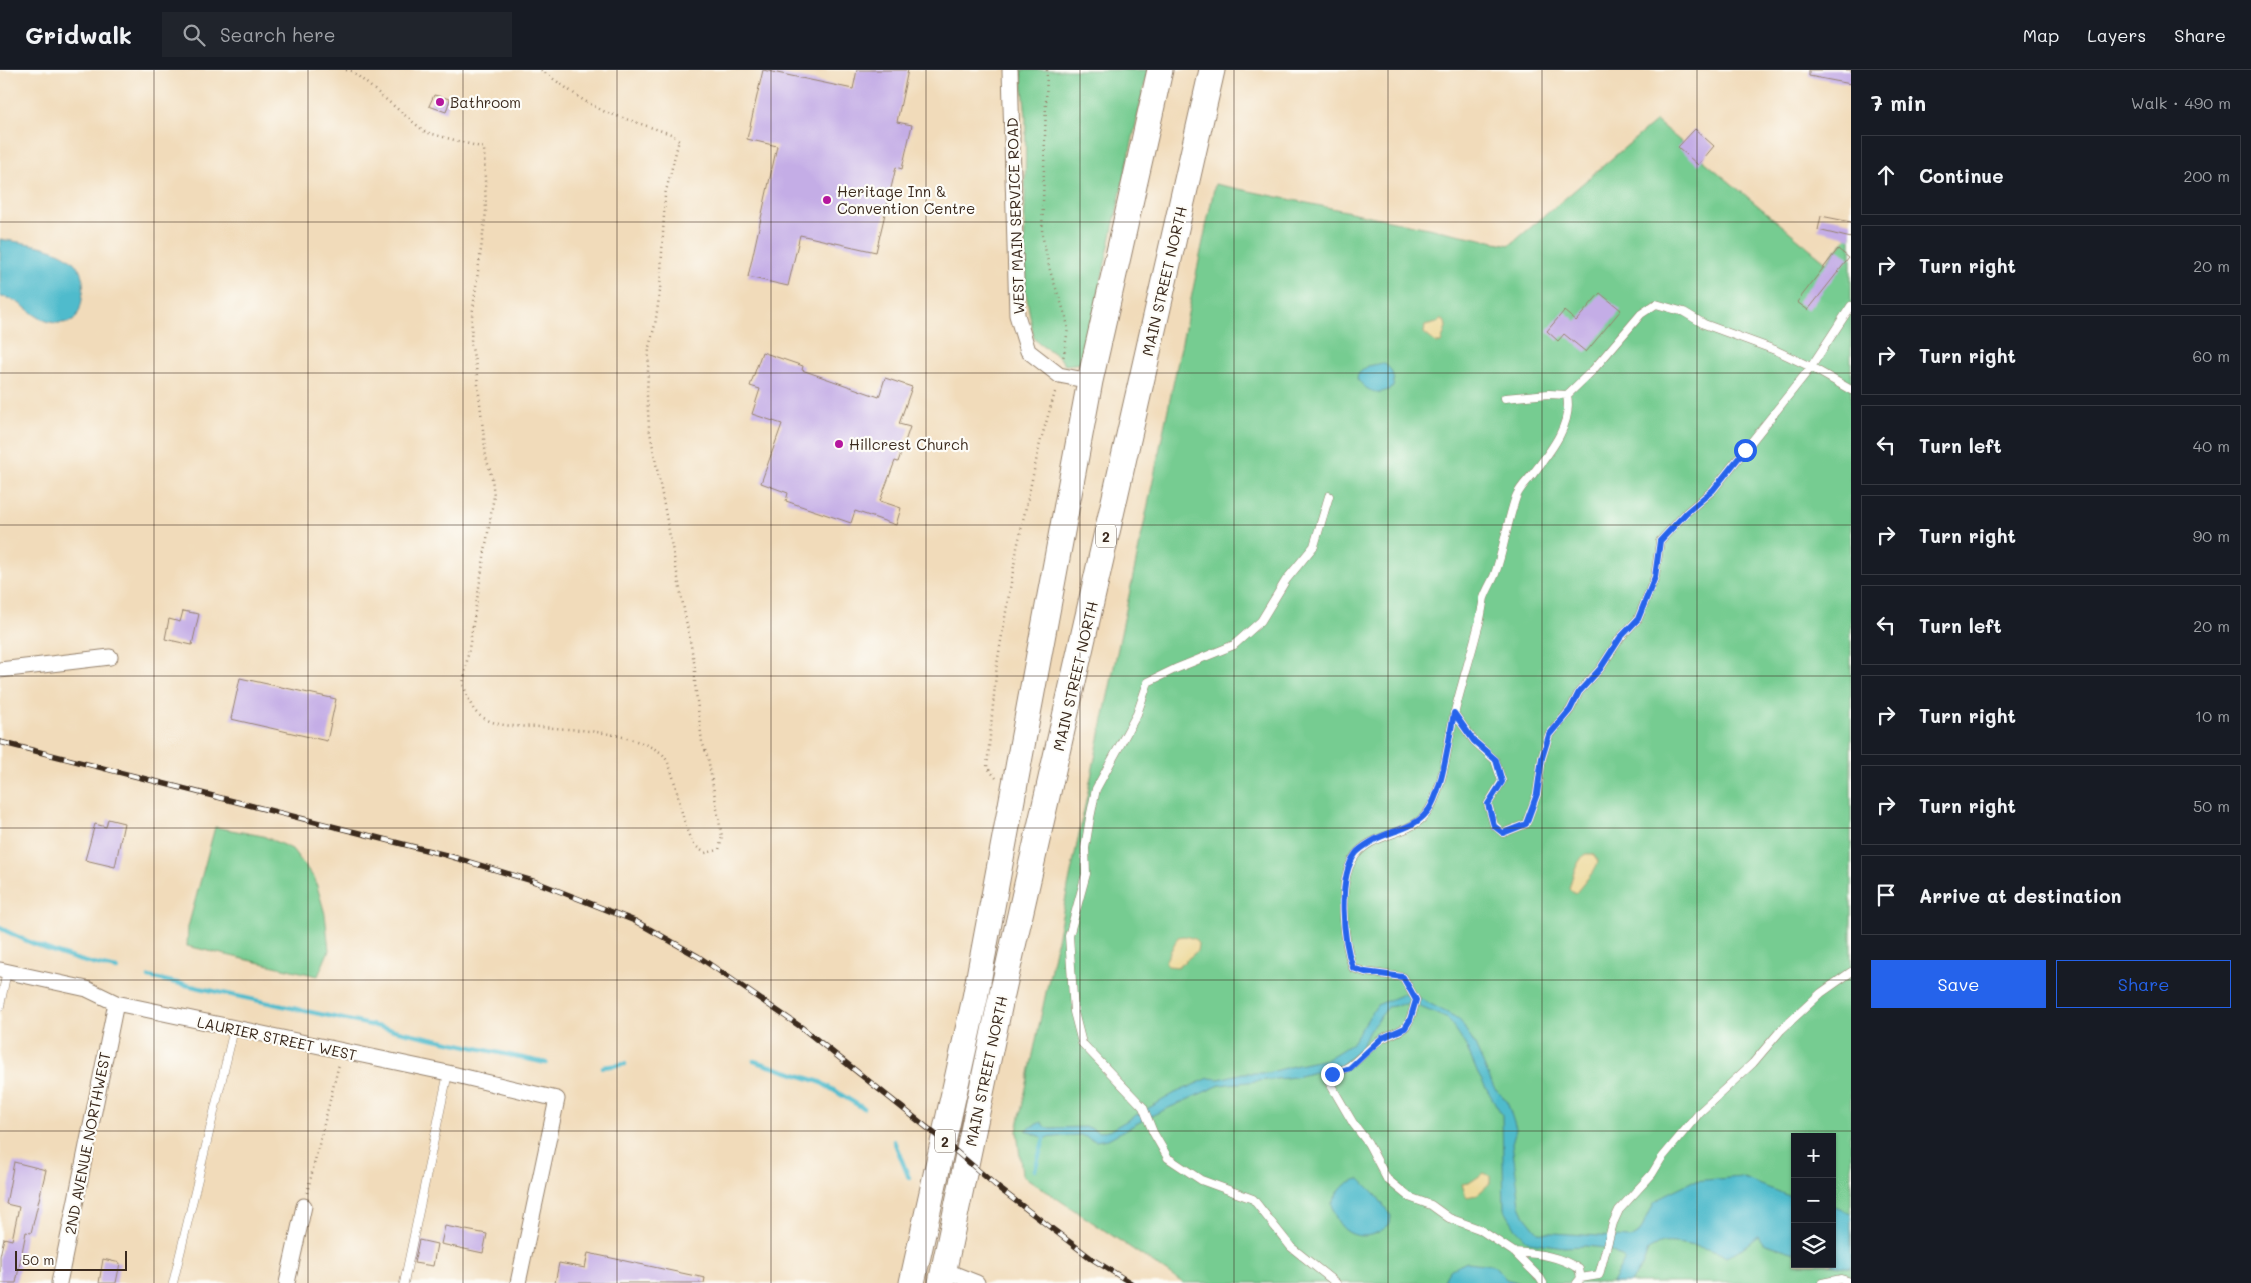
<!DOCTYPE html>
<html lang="en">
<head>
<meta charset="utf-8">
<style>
  :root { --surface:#171b24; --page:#20242c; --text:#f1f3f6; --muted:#9ea1a6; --line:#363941; --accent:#2563eb }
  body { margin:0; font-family:Mali,sans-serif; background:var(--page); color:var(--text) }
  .controls { position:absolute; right:15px; bottom:15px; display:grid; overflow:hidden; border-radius:0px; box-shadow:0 1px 4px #0004 }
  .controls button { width:45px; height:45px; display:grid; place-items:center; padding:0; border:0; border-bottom:1px solid var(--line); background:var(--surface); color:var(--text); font:25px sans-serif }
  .scale { position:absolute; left:15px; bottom:12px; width:112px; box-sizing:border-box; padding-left:5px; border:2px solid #3b2a1e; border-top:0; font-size:14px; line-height:18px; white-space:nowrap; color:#3b2a1e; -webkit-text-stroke:4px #fdfcf7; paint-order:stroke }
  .stop { position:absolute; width:15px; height:15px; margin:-11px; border:4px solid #2563eb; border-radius:50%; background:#fff }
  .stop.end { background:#2563eb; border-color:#fff; box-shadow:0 1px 5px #0008 }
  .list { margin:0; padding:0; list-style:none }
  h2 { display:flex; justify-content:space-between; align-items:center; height:65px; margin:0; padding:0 20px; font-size:21px }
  h2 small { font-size:16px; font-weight:400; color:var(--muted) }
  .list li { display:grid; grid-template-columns:32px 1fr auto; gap:15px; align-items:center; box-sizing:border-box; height:80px; margin:0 10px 10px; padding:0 10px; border:1px solid var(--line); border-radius:0px }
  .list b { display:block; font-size:19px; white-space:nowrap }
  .list em { font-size:16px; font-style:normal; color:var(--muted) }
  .actions { display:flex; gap:10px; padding:15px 20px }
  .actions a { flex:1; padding:11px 0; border:1px solid var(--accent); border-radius:0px; text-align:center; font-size:18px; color:var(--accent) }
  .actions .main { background:var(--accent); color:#fff }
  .icon { flex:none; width:28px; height:28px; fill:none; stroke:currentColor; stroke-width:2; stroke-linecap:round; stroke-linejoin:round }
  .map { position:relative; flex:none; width:1851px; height:1213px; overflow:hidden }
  header { display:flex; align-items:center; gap:30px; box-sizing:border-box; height:70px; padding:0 25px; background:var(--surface); border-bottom:1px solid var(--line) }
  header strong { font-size:24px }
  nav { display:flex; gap:28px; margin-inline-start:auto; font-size:18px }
  .search { width:350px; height:45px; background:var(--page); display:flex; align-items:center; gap:12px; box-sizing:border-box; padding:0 18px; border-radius:0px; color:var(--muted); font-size:19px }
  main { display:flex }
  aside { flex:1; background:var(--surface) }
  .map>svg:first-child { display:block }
  .green { fill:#76cc91; stroke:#587b58; fill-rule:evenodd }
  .sand { fill:#eeda9e; stroke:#94825e }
  .water { fill:#50bbcc; stroke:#467275 }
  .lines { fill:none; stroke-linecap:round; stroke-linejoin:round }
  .stream { stroke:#50bbcc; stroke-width:4.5 }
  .building { fill:#c4ade6 }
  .service-casing { stroke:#96826c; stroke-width:9 }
  .minor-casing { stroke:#96826c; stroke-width:17 }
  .primary-casing { stroke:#96826c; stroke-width:27 }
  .path { stroke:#96826c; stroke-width:2.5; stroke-dasharray:1 4; stroke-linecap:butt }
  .service { stroke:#fff; stroke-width:8 }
  .minor { stroke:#fff; stroke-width:15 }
  .primary { stroke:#fff; stroke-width:25 }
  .rail-casing { stroke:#3b2a1e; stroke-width:5.5 }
  .rail { stroke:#fdfcf7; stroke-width:4; stroke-dasharray:11; stroke-linecap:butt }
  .route { stroke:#2563eb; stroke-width:6 }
  .grid { fill:none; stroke:#3b2a1e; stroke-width:1; stroke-opacity:0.55 }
  .poi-dot { fill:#b5179e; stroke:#fdfcf7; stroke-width:2 }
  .labels { text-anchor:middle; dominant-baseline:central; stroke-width:4.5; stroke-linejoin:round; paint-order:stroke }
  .shield { fill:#fdfcf7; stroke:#75695f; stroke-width:1 }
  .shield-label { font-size:14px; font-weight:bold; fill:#3b2a1e }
  .poi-label { font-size:15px; fill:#3b2a1e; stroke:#fdfcf7; text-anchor:start }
  .street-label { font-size:15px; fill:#3b2a1e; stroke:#fdfcf7 }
</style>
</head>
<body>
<header>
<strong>Gridwalk</strong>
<div class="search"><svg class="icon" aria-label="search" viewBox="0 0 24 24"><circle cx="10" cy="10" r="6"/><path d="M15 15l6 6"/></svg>Search here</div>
<nav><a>Map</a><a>Layers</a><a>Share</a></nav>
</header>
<main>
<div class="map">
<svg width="1851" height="1213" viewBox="0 0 1851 1213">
  <rect width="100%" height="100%" fill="#fdfcf7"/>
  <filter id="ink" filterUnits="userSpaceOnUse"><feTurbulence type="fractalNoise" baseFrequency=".02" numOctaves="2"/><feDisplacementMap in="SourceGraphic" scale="10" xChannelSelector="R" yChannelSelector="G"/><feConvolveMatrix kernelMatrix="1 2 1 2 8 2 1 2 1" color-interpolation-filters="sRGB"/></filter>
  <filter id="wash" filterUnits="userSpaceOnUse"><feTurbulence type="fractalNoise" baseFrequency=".0096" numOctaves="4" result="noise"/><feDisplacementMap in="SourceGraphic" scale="20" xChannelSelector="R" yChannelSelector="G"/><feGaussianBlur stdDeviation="1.12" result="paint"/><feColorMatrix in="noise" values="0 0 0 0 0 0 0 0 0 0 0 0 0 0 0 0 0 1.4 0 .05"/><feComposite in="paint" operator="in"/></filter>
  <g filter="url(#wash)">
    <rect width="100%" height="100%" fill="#f1dbba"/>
    <path class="green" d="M1021,0H1148L1083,293L1065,295L1060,288L1034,269L1024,212L1026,46Z
      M1656,51L1826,192L1851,163V1213H1183L1022,1105L1017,1061L1215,114L1510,175ZM1795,1067H1832V1194H1795Z
      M215,757L263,766L292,779L315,809L325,844L329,880L318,906L187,876L188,857Z"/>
    <path class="sand" d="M1440,249L1445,252L1446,257L1441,273H1436L1424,263L1425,256L1437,253Z
      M1585,784H1593L1598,791L1596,798L1575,824L1569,819C1572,807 1576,793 1585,784Z
      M1184,866L1195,869L1198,874L1197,881L1178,897L1168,896L1165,892L1178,867Z
      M1484,1103L1490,1106V1113L1477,1125L1466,1127L1462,1114L1469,1113Z"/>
    <path class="water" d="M0,169C32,175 88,177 83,222C82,232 80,244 73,251C35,262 27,227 0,227Z
      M1383,293C1392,298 1395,307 1393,317C1378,327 1368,322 1357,309L1358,304L1368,296Z
      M1408,922L1459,949L1475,975L1494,1018L1507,1031L1516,1059L1512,1073L1520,1135L1525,1146L1538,1162L1630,1168L1640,1162L1654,1133L1664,1125L1693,1111L1741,1107L1786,1125L1795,1126V1183L1763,1173L1758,1166L1737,1182L1727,1187C1716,1179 1676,1171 1662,1173C1658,1174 1652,1178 1648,1180L1642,1196L1631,1213H1612L1625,1189L1606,1178L1585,1176L1564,1177L1529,1172L1516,1159L1504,1139L1502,1045L1478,1004L1466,976L1448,949L1411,933L1388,937L1369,961L1361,978L1340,996L1295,1007L1220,1015L1153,1045L1108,1069L1096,1071L1080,1065L1044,1068L1025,1060L1041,1052L1046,1058L1088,1057L1099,1062L1112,1059L1175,1023L1209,1008L1219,1009L1243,1003H1267L1293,996L1327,989L1351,974L1377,935Z
      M1360,1109L1377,1126L1391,1146L1390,1154C1366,1176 1336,1167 1332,1133C1339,1120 1345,1111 1360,1109Z
      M1832,1136L1851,1143V1198L1830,1194H1832Z
      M1467,1192L1494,1195L1506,1209L1521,1213H1443L1449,1200Z"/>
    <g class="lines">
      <path class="stream" d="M0,858C37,877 77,892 117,899
        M149,907L546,993
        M754,991L820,1012L863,1038
        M603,997L625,994
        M894,1071L909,1108
        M1035,1100L1044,1068"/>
    </g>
    <g id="blocks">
      <path class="building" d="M763,0L853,19L857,0H908L897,52L912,55L902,99L896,97L876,182L800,165L788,216L748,207L777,76L747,69Z
        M1809,0H1851V14L1809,6Z
        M434,25L450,29L446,42L429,36Z
        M1695,59L1714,76L1698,95L1678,77Z
        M1821,146L1851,152V168L1818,160Z
        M1838,179L1849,188L1808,240L1797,232Z
        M1600,223L1621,240L1586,282L1564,264L1558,271L1547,261L1564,241L1576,251Z
        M762,282L803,296L802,300L879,327L885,308L912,317L899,354L910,357L898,392L895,391L880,431L901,438L896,455L855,441L851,453L786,431L788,423L761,413L782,354L752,344L760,319L750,316Z
        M183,541L199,544L192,575L165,569L169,549L180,552Z
        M240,608L336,629L327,671L231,649Z
        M108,749L124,753L115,797L85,790L95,754L106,757Z
        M14,1092L46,1100L31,1163L26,1162L16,1213H0V1186L4,1168L12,1170L19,1137L6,1134Z
        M445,1156L487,1164L483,1183L441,1174Z
        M419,1170L437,1174L433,1196L414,1193Z
        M588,1183L705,1208L704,1213H555L559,1193L585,1198Z
        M103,1189L120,1193L116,1213H99Z"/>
    </g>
  </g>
  <g filter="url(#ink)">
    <use href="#blocks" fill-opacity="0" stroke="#96826c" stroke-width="1"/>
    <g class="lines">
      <defs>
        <path id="service" d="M1567,325L1593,300L1641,244L1656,234L1684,242L1704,254L1775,280L1811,297L1851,320
          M1505,328L1549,324L1567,325C1573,355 1549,383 1532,405C1526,412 1519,419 1516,427C1507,452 1504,479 1495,504C1492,512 1487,519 1484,528C1482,537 1481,548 1478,557C1471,585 1462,613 1455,641C1447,672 1445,713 1429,740C1411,770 1363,759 1349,797C1339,823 1344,873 1353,898L1365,902L1403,907L1416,930C1413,939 1412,949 1406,956C1401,962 1389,964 1382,969C1362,981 1356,998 1332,1004L1329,1012L1353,1053L1368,1073L1387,1109L1409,1127L1431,1135L1449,1148L1479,1159L1514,1182L1540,1208L1543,1213
          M1329,426L1314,476L1286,510L1261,551L1234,575L1175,599L1148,612L1137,644L1096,719L1090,748L1085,778L1086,804L1069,866L1074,942L1082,973L1143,1037L1153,1062L1168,1088L1201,1110L1253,1129L1291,1177L1336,1213
          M1454,643L1474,671L1495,690L1502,711L1488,734L1494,755L1503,763L1526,754L1537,724L1542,688L1549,665L1570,640L1579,622L1600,599L1620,568L1638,549L1655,507L1660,471L1687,442L1713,420L1745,380L1811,297L1851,236
          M0,936L7,901
          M1514,1182C1538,1184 1558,1185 1579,1199L1581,1208
          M173,1213L234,959
          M404,1213L448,1003
          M1577,1213L1581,1208L1599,1205L1613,1153L1619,1140L1652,1104L1661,1089L1700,1042L1753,993L1781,960L1821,923L1851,902
          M1822,1213L1841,1209L1851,1212"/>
        <path id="minor" d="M1010,0L1017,245L1028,281L1059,305L1090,311
          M0,600L110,587
          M0,900L87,919L116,933L448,1003L557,1029L518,1213
          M944,1200L977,1213
          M59,1213L116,933
          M287,1213L304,1136"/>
        <path id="primary" d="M912,1213L975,928L1090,311L1160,0
          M941,1213L1000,933L1212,0"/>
      </defs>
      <use href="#service" class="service-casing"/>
      <use href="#minor" class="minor-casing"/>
      <use href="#primary" class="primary-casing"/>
      <path class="path" d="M346,0L352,1L425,62L484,78L486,142L472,246L471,273L476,297L486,387L492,408L494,426L463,615C469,627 470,640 482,647C499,658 521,656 541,657C579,660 626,661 660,682C676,692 680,755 693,773C696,777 701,780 705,783L719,780L722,767L708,688L702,672L695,614V597L649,357L647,325L649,277L655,255L660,221L665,125L679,70L671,64L605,42L583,30L541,0
        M1047,0L1042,164L1050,201L1066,247L1068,259L1063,289
        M996,708L987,697L997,594L1017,478L1040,373L1056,319
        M307,1123L339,994"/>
      <use href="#service" class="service"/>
      <use href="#minor" class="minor"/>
      <use href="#primary" class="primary"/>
      <defs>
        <path id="rail" d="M0,672L446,785L536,812L635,851L699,887L801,957L945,1072L1000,1119L1092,1189L1131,1213"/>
      </defs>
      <use href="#rail" class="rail-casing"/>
      <use href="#rail" class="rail"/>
    </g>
  </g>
  <g class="lines" filter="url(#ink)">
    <path class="route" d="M1332,1004L1350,998L1382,968L1405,958L1410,950L1416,930L1403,907L1365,902L1353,898C1343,871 1337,807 1356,783C1360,778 1369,773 1374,770C1392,760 1414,759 1427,742C1442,724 1449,668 1454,643L1474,671L1496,690L1502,712L1488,734L1494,756L1503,763L1526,754L1537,724L1542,688L1549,665L1570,640L1579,622L1600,599L1620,568L1638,549L1655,507L1660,471L1687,442L1713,420L1745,380"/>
  </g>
  <path class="grid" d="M154,0V1213M308,0V1213M463,0V1213M617,0V1213M771,0V1213M926,0V1213M1080,0V1213M1234,0V1213M1388,0V1213M1542,0V1213M1697,0V1213M0,152H1851M0,303H1851M0,455H1851M0,606H1851M0,758H1851M0,910H1851M0,1061H1851"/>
  <g class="poi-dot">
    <circle cx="440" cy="32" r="5"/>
    <circle cx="827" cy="130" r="5"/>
    <circle cx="839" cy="374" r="5"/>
  </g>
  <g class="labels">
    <g class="shield">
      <rect x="1096" y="454.5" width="20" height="23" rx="4"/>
      <rect x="935" y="1059.5" width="20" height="23" rx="4"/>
    </g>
    <g class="shield-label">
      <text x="1106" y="466">2</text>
      <text x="945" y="1071">2</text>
    </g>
    <g class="poi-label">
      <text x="450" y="32">Bathroom</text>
      <text x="837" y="121">Heritage Inn &amp;<tspan x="837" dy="17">Convention Centre</tspan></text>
      <text x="849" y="374">Hillcrest Church</text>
    </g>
    <g class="street-label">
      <text transform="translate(1015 146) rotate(-92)">WEST MAIN SERVICE ROAD</text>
      <text transform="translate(1164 211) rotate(-77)">MAIN STREET NORTH</text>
      <text transform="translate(1075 606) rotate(-77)">MAIN STREET NORTH</text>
      <text transform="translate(277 968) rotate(12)">LAURIER STREET WEST</text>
      <text transform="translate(986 1001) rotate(-78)">MAIN STREET NORTH</text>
      <text transform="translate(87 1073) rotate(-79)">2ND AVENUE NORTHWEST</text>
    </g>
  </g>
</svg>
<div class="controls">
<button>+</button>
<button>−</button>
<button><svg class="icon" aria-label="layers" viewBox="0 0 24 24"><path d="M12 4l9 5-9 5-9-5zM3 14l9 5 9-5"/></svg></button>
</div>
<div class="scale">50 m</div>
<div class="stop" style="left:1745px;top:380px"></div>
<div class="stop end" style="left:1332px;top:1004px"></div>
</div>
<aside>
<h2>7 min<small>Walk · 490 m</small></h2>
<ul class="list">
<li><svg class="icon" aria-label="ahead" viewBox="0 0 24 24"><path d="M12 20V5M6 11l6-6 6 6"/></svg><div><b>Continue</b></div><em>200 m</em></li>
<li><svg class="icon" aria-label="right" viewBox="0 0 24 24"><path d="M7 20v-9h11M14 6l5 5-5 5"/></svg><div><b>Turn right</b></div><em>20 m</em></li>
<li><svg class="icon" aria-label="right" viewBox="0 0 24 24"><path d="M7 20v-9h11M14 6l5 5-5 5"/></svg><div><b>Turn right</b></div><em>60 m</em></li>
<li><svg class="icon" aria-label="left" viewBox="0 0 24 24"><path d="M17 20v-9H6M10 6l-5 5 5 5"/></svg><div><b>Turn left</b></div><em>40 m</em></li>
<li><svg class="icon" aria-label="right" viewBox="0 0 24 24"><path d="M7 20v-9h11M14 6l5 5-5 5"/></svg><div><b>Turn right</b></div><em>90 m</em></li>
<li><svg class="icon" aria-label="left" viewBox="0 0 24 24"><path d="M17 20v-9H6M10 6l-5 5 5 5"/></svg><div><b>Turn left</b></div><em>20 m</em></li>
<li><svg class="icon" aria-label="right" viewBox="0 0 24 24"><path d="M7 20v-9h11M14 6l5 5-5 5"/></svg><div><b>Turn right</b></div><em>10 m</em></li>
<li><svg class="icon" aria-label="right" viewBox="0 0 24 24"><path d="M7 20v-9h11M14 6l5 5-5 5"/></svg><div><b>Turn right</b></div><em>50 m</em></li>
<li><svg class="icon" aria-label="arrive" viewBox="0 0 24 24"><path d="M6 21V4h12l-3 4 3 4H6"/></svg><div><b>Arrive at destination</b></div></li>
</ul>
<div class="actions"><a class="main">Save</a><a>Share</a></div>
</aside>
</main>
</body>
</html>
